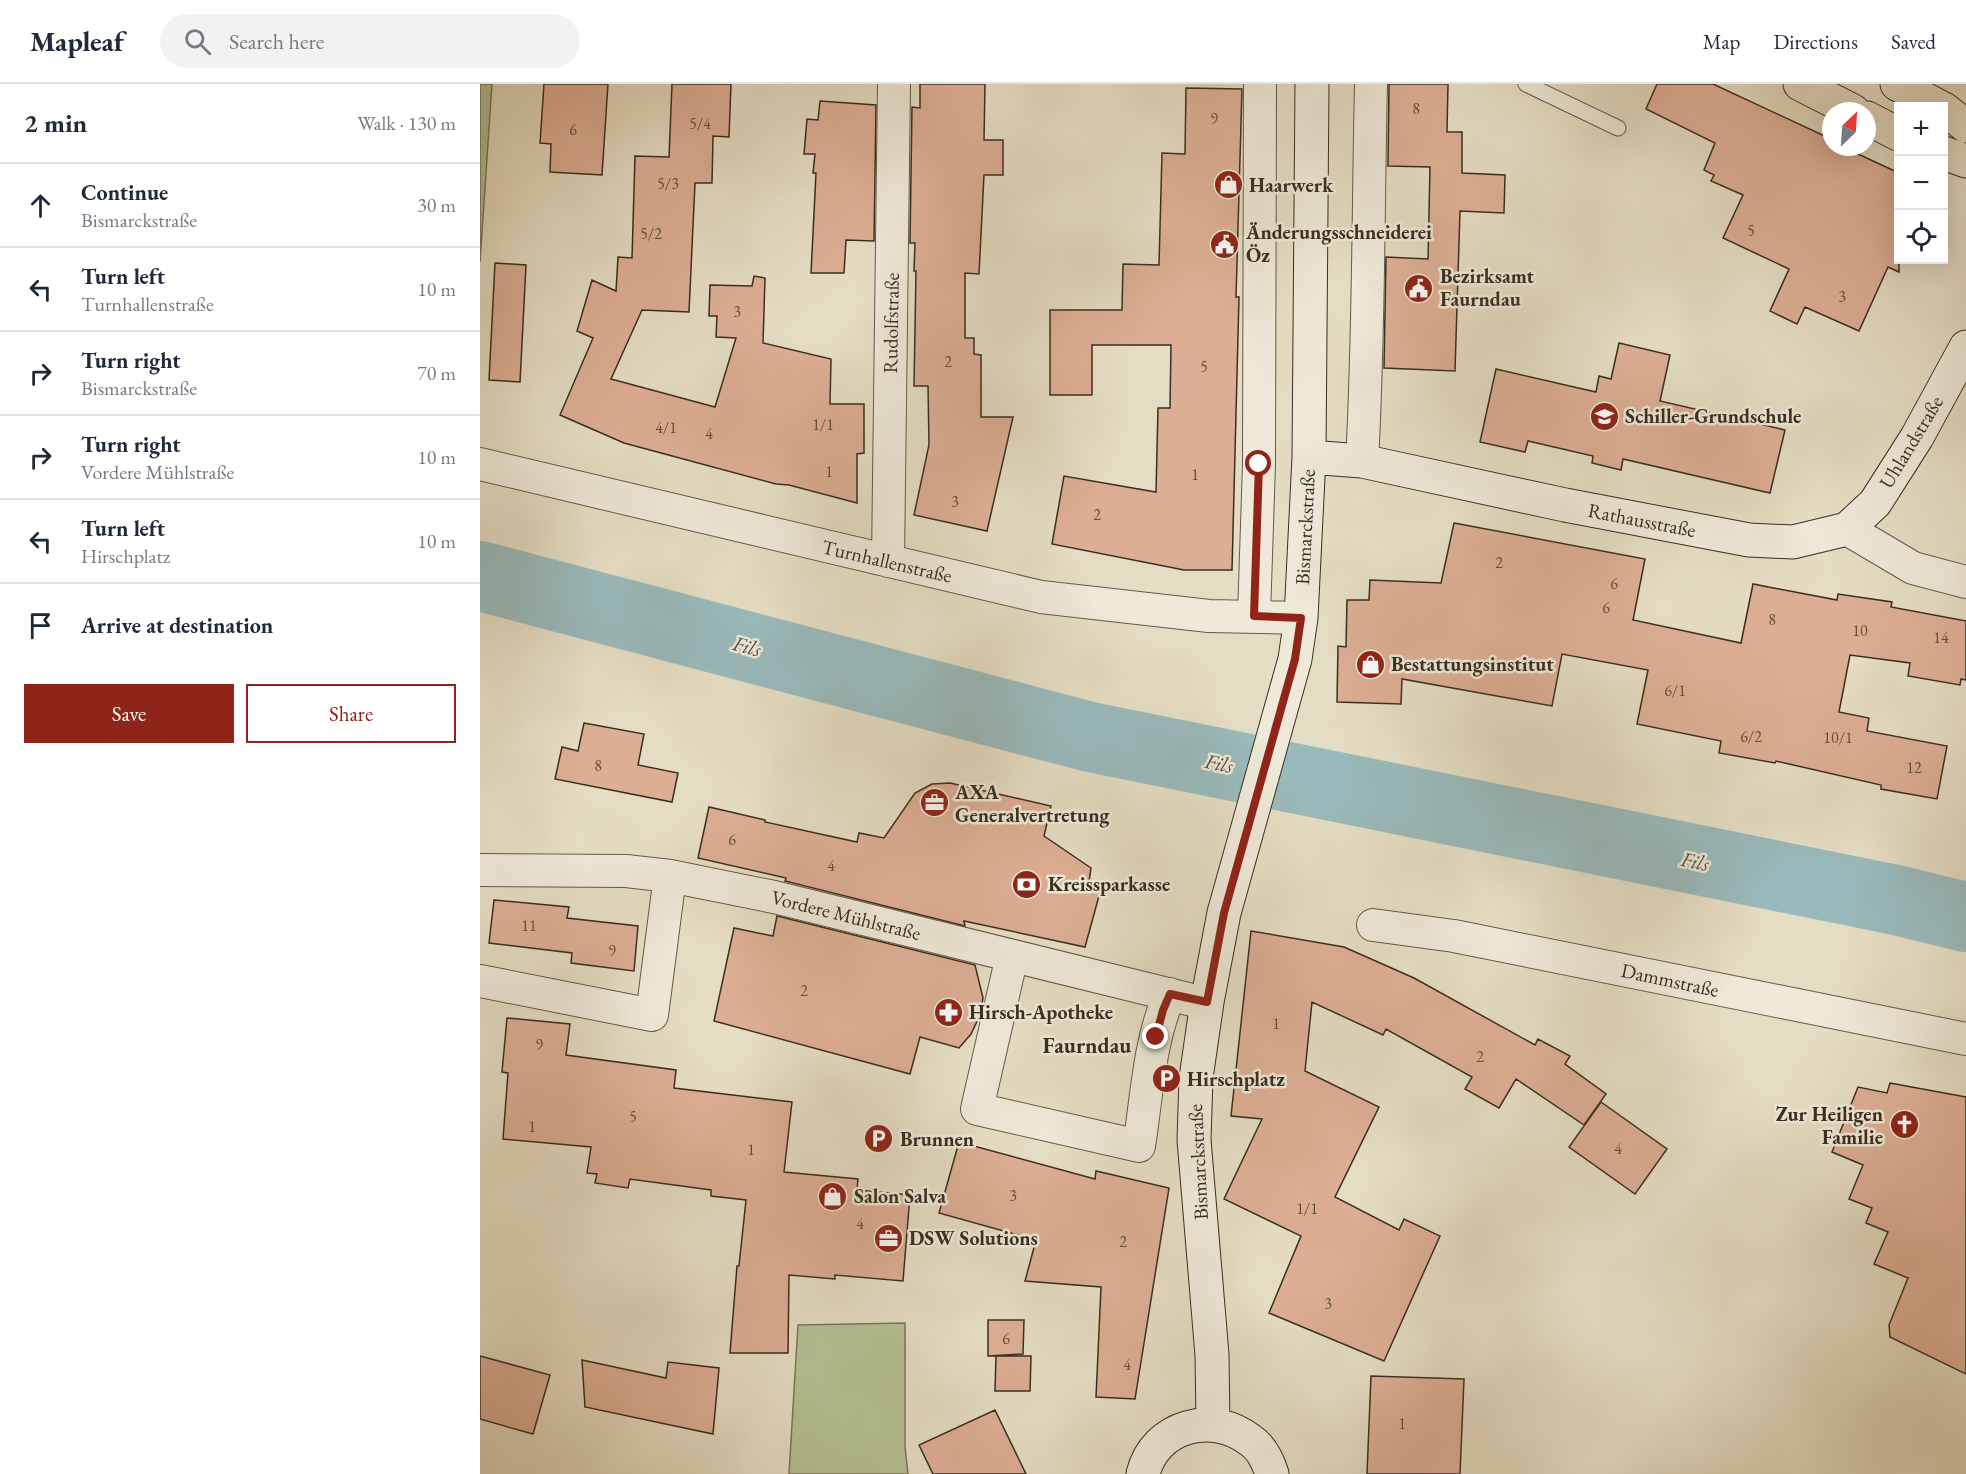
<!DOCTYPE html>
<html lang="en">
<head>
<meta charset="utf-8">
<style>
  :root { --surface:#fff; --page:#f2f2f3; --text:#1f2937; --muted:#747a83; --line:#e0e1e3; --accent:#8f2418 }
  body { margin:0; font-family:"EB Garamond",serif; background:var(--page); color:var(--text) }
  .controls { position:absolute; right:18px; top:18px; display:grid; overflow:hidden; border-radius:0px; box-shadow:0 6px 24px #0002 }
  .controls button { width:54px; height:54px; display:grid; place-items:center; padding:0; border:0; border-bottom:2px solid var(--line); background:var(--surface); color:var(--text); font:30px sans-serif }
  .compass { position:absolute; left:1342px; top:18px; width:54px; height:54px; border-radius:50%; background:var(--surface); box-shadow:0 6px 24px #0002; rotate:25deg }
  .stop { position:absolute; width:18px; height:18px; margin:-14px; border:4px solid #8f2418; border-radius:50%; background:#fff }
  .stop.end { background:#8f2418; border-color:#fff; box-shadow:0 2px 6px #0008 }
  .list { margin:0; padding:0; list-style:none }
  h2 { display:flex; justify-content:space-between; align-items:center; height:78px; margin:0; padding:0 24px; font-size:26px }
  h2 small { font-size:20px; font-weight:400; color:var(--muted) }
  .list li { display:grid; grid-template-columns:39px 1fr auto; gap:18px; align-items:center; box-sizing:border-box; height:84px; padding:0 24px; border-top:2px solid var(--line) }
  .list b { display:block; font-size:22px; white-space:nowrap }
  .list p { margin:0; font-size:20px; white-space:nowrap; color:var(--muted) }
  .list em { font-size:20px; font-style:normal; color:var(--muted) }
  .actions { display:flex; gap:12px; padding:18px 24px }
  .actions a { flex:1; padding:14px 0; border:2px solid var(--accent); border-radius:0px; text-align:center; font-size:21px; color:var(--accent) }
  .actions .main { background:var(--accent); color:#fff }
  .icon { flex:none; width:33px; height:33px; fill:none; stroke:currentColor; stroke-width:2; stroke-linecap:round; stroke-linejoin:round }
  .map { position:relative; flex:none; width:1486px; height:1390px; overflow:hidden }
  header { display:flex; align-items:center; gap:36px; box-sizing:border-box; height:84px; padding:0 30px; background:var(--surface); border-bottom:2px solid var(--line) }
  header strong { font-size:28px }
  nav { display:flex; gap:33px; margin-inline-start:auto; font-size:21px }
  .search { width:420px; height:54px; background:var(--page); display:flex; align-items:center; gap:15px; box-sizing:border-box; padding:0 21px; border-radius:33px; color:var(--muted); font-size:22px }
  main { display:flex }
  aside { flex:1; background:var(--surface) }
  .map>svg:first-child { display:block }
  .green { fill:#b5c194; stroke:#78785a; stroke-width:1.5 }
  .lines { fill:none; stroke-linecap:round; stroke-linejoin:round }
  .river { stroke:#99babc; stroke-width:70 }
  .building { fill:#ddae94; stroke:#3a2e20; stroke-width:1.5 }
  .lane-casing { stroke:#655a49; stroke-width:17 }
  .street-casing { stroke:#655a49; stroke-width:34 }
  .secondary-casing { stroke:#3a2e20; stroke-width:35 }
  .primary-casing { stroke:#3a2e20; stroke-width:35 }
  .lane { stroke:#eee9d8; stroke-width:15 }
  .street { stroke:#eee9d8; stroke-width:32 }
  .secondary { stroke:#eee9d8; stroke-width:33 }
  .primary { stroke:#e5ddc3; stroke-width:33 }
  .route { stroke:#8f2418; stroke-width:8 }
  .labels { text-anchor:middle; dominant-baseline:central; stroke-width:5; stroke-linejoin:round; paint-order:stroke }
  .number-label { font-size:16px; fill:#634e3d }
  .poi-label { font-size:20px; font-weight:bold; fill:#3a2e20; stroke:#eee9d8; text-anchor:start }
  .street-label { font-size:20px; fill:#3a2e20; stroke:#eee9d8 }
  .water-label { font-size:21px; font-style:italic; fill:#525147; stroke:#eee9d8 }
  .quarter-label { font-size:22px; font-weight:bold; fill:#3a2e20; stroke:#eee9d8 }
</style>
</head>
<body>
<header>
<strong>Mapleaf</strong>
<div class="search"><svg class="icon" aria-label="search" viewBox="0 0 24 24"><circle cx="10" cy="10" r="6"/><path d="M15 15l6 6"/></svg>Search here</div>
<nav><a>Map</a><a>Directions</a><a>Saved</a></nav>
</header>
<main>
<aside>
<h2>2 min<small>Walk · 130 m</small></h2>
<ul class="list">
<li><svg class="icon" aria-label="ahead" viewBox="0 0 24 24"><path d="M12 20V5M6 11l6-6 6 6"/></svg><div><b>Continue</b><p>Bismarckstraße</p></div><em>30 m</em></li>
<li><svg class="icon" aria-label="left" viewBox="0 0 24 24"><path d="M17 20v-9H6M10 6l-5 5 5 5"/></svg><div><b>Turn left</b><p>Turnhallenstraße</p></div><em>10 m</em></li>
<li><svg class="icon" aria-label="right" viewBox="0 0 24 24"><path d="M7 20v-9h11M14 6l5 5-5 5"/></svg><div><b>Turn right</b><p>Bismarckstraße</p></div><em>70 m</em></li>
<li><svg class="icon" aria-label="right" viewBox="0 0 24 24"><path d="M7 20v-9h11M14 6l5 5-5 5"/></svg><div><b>Turn right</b><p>Vordere Mühlstraße</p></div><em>10 m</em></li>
<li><svg class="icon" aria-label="left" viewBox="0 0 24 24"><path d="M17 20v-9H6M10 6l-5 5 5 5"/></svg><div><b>Turn left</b><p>Hirschplatz</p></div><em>10 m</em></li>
<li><svg class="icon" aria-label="arrive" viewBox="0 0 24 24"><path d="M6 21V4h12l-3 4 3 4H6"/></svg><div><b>Arrive at destination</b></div></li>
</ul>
<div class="actions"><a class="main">Save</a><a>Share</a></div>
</aside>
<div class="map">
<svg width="1486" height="1390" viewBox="0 0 1486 1390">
  <rect width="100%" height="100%" fill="#e5ddc3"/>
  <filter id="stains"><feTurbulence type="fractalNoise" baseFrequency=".00333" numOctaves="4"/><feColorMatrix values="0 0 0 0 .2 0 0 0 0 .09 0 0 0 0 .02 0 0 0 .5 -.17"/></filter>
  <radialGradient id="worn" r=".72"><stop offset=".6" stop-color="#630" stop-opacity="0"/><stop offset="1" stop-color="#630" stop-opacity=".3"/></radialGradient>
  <path class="green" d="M0,0H12L0,178Z
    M425,1239V1363L428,1390H309L318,1241Z"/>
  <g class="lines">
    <path class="river" d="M0,492L610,653L1416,816L1486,833"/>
  </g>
  <path class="building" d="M64,0H128L122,91L70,88L71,60L60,59Z
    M192,0H251L249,53L233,52L232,99H215L209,228L162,226L131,295L235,323L256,254L236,253L237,232H229L230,201L272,202L274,192L285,194L283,259L351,275L350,320H384V369L377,370V419L309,401L296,400L144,359L80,331L113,254L97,247L112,196L136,207L138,173L152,174L155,72L189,73Z
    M440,0H505L504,56H523V91H504L499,190L485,189V254H494V270L501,271V333H533L507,447L434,431L449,361L448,302H434L436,187H434L435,159H430L432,23L440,24Z
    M909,0H968L967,48H982V89L1025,91L1024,129L980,127L975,287L904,284L906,173L948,175L950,83L908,82Z
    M1177,0H1233L1351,55V63H1363L1419,89V188L1408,183L1379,247L1325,223L1317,240L1290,227L1309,185L1243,154L1263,111L1231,97L1234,91L1224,86L1235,59L1166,25Z
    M706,4L762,5L756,213H759L752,486H704L572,460L584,392L676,408L678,324H690L691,261H612V311H570V226H642L643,180L679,181L682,69L705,70Z
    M340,17L396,21L394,157L366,156L364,189H331L336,89H333L335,70H324L327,35L338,36Z
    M15,179L46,181L40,298L9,296Z
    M1139,259L1190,271L1180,317L1305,346L1290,409L1143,375L1141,386L1112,379L1113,372L1048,357L1045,368L1000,358L1016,285L1116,308L1119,292L1131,295Z
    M974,439L1165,475L1153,536L1261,559L1273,500L1357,516L1358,510L1412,518L1411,523L1486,537V596L1481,595L1480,601L1428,592L1430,579L1370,571L1359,628L1389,634L1387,647L1467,662L1457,715L1401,705V701L1296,677L1295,679L1239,669L1241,657L1157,640L1168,586L1082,570L1072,622L922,595L921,620L857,618L858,562L866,563L867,516H889L890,496L961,499Z
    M104,639L164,650L158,681L198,689L192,718L75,695L82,663L98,667Z
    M470,699L571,722L564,752L611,784L609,798L622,801L605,863L484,837L485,842L305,797L306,794L218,774L229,723L285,736V738L377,758L379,749L404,754L435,709L452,700Z
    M14,816L89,823L87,834L158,842L154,887L91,879L92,869L9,859Z
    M297,832L495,881L503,914L500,931L491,950L479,964L440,953L430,990L234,937L254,844L293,852Z
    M771,847L864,863L934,894L1055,961L1058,955L1090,972L1085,980L1126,1010L1104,1041L1036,995L1019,1024L985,1005L992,993L906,945L903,951L832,918L825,987L899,1023L855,1113L919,1146L924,1135L960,1152L904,1277L789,1229L821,1152L744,1115L782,1035L751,1032Z
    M27,934L90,940L86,971L196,986L194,1004L312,1018L304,1088L378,1095L377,1106L430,1111L423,1197L355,1191V1195L309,1191L308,1269H250L257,1182H259L266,1116L231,1112V1106L150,1095L148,1104L115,1099L117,1090L107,1089L111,1063L23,1055L28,989L22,988Z
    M1410,999L1486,1013V1290L1410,1253L1409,1241L1428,1194L1394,1180L1408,1148L1386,1139L1392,1124L1369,1115L1383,1081L1352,1068L1378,1003L1407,1009Z
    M1121,1018L1187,1065L1155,1110L1089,1063Z
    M479,1058L615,1095L616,1087L689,1104L655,1315L616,1313L621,1203L545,1197L556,1156L459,1129Z
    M508,1236H544L543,1270L508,1272Z
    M0,1272L70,1291L53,1350L0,1335Z
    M516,1272H551L550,1307H515Z
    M102,1276L186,1294L188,1278L239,1284L233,1350L105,1323Z
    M891,1292L984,1295L980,1390H887Z
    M515,1326L546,1390H453L439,1361Z"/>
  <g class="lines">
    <defs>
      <path id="lane" d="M1046,0L1138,44"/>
      <path id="street" d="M882,377C889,252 888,126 891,0
        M0,380L561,513L729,532L821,534
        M1367,445L1433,484L1486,498
        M408,477L414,0
        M774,532L779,380L780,0
        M0,786L146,787L190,792L294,813L712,916L727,918
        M893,841L974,852L1486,955
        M532,872L497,1025L659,1062C667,1012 669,957 690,910
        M0,897L172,931L190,792"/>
      <path id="secondary" d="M829,373L882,377L1085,421L1269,456L1313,458L1367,445L1395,419L1437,353L1486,263
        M733,1340L732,1271L714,1056L716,994L727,918L744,829L815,575L821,534L829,373L832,0
        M663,1390C675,1341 733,1327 770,1356C782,1364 788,1377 792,1390"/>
      <path id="primary" d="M1320,0L1373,27
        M1417,0L1458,22
        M1464,25L1486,42
        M1387,34L1418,50
        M1464,69L1486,77"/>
    </defs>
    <use href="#lane" class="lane-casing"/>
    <use href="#street" class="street-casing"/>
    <use href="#secondary" class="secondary-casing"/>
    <use href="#primary" class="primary-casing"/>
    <use href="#lane" class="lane"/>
    <use href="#street" class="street"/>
    <use href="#secondary" class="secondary"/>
    <use href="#primary" class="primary"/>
  </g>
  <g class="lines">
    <path class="route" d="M676,953L683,926L690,910L727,918L744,829L815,575L821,534L774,532L779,380"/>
  </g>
  <defs>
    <symbol id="shop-disc" viewBox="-11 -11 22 22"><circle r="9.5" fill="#8f2418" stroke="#eee9d8"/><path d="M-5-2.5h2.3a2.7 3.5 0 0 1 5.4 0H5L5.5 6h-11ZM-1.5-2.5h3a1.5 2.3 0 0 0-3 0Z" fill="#fff"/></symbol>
    <symbol id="civic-disc" viewBox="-11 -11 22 22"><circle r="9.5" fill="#8f2418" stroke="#eee9d8"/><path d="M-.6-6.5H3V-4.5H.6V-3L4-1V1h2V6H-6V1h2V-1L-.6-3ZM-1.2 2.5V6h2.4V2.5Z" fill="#fff"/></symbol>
    <symbol id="school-disc" viewBox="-11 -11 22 22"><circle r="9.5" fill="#8f2418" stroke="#eee9d8"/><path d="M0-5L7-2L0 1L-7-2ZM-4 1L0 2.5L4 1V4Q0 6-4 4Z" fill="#fff"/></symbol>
    <symbol id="office-disc" viewBox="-11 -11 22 22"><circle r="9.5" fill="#8f2418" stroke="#eee9d8"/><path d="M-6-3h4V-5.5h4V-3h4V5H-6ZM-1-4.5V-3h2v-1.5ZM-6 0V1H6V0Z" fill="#fff"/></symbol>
    <symbol id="bank-disc" viewBox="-11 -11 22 22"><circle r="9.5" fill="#8f2418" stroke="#eee9d8"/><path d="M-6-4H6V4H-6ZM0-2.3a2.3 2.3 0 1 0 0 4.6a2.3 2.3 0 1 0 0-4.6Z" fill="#fff"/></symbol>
    <symbol id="pharmacy-disc" viewBox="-11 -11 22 22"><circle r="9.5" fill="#8f2418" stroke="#eee9d8"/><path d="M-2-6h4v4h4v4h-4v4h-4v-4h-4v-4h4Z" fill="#fff"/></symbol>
    <symbol id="parking-disc" viewBox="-11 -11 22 22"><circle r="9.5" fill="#8f2418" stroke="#eee9d8"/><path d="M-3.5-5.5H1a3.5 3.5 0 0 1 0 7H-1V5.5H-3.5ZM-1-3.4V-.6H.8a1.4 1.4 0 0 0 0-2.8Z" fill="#fff"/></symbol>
    <symbol id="church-disc" viewBox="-11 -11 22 22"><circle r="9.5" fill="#8f2418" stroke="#eee9d8"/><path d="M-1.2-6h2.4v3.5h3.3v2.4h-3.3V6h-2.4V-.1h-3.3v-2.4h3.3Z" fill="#fff"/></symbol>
  </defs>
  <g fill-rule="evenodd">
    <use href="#shop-disc" x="732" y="84" width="33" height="33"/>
    <use href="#civic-disc" x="728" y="144" width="33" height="33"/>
    <use href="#civic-disc" x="922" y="188" width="33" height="33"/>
    <use href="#school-disc" x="1108" y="316" width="33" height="33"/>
    <use href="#shop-disc" x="874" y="564" width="33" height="33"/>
    <use href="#office-disc" x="438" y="702" width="33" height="33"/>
    <use href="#bank-disc" x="530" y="784" width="33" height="33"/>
    <use href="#pharmacy-disc" x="452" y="912" width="33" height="33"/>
    <use href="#parking-disc" x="670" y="978" width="33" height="33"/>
    <use href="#church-disc" x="1408" y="1024" width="33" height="33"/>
    <use href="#parking-disc" x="382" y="1038" width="33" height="33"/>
    <use href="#shop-disc" x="336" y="1096" width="33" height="33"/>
    <use href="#office-disc" x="392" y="1138" width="33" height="33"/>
  </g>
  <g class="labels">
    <g class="number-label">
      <text x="936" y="24">8</text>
      <text x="734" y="34">9</text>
      <text x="220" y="39">5/4</text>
      <text x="93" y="45">6</text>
      <text x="188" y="99">5/3</text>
      <text x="1271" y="146">5</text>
      <text x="171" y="149">5/2</text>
      <text x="1362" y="212">3</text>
      <text x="257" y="227">3</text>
      <text x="468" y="277">2</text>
      <text x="724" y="282">5</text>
      <text x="343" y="340">1/1</text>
      <text x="186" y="343">4/1</text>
      <text x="229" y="349">4</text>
      <text x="349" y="387">1</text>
      <text x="715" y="390">1</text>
      <text x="475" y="417">3</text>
      <text x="617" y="430">2</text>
      <text x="1019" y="478">2</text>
      <text x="1134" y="499">6</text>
      <text x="1126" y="523">6</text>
      <text x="1292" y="535">8</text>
      <text x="1380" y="546">10</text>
      <text x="1461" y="553">14</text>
      <text x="1195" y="606">6/1</text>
      <text x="1271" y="652">6/2</text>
      <text x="1358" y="653">10/1</text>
      <text x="118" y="681">8</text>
      <text x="1434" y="683">12</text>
      <text x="252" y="755">6</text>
      <text x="351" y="781">4</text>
      <text x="49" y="841">11</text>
      <text x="132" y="866">9</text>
      <text x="324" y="906">2</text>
      <text x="796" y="939">1</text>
      <text x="59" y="960">9</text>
      <text x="1000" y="972">2</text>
      <text x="153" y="1032">5</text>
      <text x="52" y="1042">1</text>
      <text x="1138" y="1064">4</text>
      <text x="271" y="1065">1</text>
      <text x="533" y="1111">3</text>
      <text x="827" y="1124">1/1</text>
      <text x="380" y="1139">4</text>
      <text x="643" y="1157">2</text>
      <text x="848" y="1219">3</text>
      <text x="526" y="1254">6</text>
      <text x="647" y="1280">4</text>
      <text x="922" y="1339">1</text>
    </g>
    <g class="poi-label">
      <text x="769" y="101">Haarwerk</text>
      <text x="766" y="148">Änderungsschneiderei<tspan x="766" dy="23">Öz</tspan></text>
      <text x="960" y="192">Bezirksamt<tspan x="960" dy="23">Faurndau</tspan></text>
      <text x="1145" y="332">Schiller-Grundschule</text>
      <text x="911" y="580">Bestattungsinstitut</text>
      <text x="475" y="708">AXA<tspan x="475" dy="23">Generalvertretung</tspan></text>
      <text x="568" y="800">Kreissparkasse</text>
      <text x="489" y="928">Hirsch-Apotheke</text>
      <text x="707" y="995">Hirschplatz</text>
      <text x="1403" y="1030" text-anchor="end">Zur Heiligen<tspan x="1403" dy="23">Familie</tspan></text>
      <text x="420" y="1055">Brunnen</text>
      <text x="374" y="1112">Salon Salva</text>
      <text x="429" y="1154">DSW Solutions</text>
    </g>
    <g class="street-label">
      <text transform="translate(411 239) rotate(-89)">Rudolfstraße</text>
      <text transform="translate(1431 358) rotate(-59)">Uhlandstraße</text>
      <text transform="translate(1162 436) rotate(11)">Rathausstraße</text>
      <text transform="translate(825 443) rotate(-87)">Bismarckstraße</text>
      <text transform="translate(407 477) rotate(13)">Turnhallenstraße</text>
      <text transform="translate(366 831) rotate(14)">Vordere Mühlstraße</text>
      <text transform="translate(1190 896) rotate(12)">Dammstraße</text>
      <text transform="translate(718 1078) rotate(-93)">Bismarckstraße</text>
    </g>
    <g class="water-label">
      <text transform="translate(267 562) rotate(15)">Fils</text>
      <text transform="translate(739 679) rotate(12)">Fils</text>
      <text transform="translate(1215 777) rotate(12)">Fils</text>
    </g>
    <g class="quarter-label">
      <text x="607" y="961">Faurndau</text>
    </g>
  </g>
  <rect width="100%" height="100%" filter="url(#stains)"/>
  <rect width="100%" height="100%" fill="url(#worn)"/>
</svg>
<div class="controls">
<button>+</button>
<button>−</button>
<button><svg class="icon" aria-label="locate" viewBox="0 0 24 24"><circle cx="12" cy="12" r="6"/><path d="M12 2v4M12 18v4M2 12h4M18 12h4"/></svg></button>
</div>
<svg class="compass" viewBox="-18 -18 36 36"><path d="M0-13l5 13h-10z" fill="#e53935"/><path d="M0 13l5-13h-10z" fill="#747a83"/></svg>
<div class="stop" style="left:779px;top:380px"></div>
<div class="stop end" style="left:676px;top:953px"></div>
</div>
</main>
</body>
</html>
